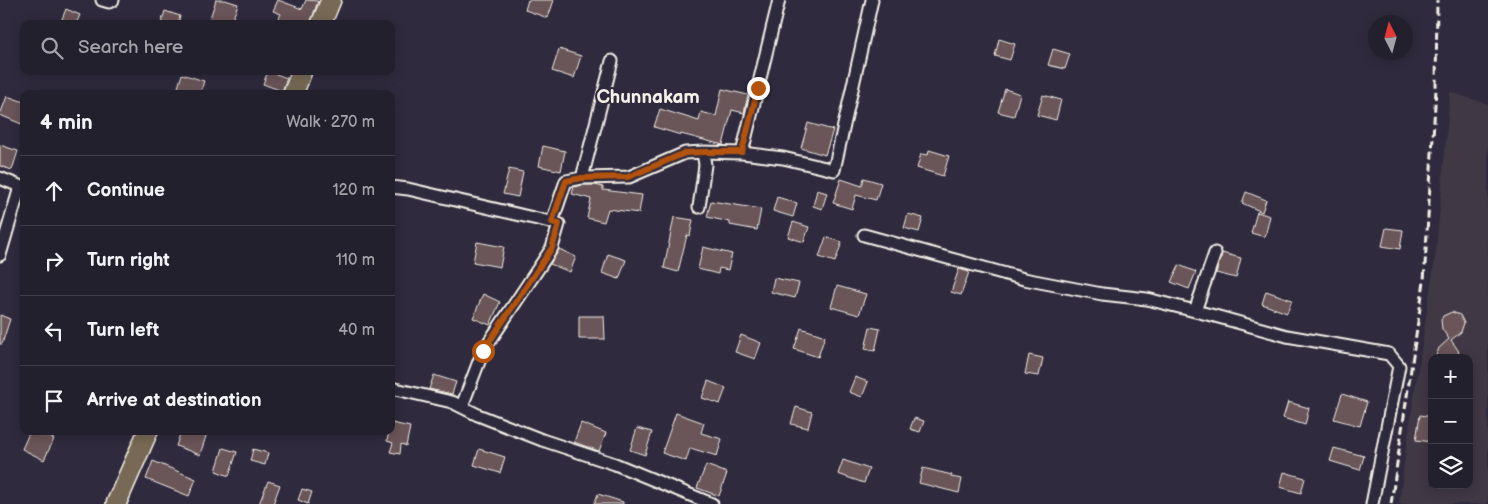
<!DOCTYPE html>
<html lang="en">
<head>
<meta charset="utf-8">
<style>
  :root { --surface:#23202e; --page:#2f2d3a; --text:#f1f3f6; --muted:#a3a3aa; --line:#403e4a }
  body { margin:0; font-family:"Balsamiq Sans",sans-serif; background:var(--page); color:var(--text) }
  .controls { position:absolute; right:15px; bottom:15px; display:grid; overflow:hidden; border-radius:10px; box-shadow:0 2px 12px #0003 }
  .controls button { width:45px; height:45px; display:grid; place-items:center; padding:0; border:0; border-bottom:1px solid var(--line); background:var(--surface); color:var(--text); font:25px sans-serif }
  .compass { position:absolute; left:1368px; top:15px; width:45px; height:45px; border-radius:50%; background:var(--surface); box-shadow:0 2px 12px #0003; rotate:354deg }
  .stop { position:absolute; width:15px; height:15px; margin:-11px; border:4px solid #b45309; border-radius:50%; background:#fff }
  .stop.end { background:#b45309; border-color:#fff; box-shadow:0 1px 5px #0008 }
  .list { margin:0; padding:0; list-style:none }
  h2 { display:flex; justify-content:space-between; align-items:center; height:65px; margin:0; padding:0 20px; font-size:21px }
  h2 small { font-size:16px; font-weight:400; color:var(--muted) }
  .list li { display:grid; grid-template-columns:32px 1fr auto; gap:15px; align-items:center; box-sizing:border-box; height:70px; padding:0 20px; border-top:1px solid var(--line) }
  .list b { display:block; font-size:19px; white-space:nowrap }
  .list em { font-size:16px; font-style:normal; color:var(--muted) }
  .icon { flex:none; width:28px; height:28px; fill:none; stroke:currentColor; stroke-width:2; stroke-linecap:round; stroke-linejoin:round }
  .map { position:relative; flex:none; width:1488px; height:504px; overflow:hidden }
  .search { position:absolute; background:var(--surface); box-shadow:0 2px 12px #0003; left:20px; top:20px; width:375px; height:55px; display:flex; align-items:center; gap:12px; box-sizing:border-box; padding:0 18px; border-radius:10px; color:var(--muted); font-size:19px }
  .panel { position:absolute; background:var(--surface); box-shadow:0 2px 12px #0003; left:20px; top:90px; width:375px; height:345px; border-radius:10px }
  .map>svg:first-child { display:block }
  .built { fill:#413745; fill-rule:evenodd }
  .building { fill:#6a5559; stroke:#f4f1e8 }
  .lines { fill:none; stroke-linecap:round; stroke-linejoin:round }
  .street-casing { stroke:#f4f1e8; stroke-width:15 }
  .primary-casing { stroke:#f4f1e8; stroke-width:22 }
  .street { stroke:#2f2a3d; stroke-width:11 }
  .primary { stroke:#776954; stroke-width:19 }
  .rail { stroke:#f4f1e8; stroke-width:3; stroke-dasharray:8 4; stroke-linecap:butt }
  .route { stroke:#b45309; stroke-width:6 }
  .labels { text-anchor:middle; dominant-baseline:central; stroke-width:4; stroke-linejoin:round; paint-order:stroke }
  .district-label { font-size:19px; font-weight:bold; fill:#f4f1e8; stroke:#2f2a3d }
</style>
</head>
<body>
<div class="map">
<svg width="1488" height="504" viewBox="0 0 1488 504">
  <rect width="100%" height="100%" fill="#2f2a3d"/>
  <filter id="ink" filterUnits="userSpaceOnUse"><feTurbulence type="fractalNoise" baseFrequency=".02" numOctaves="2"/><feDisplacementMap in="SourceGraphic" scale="10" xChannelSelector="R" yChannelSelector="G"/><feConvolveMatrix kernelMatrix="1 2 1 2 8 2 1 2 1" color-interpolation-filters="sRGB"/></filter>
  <g filter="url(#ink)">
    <path class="built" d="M1450,92L1488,104V504H1399L1405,456L1436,251ZM1432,358H1469V485H1432Z"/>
    <path class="building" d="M216,0H225L238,4L231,24H208Z
      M278,0L302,9L306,0L318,1L310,24H283L277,22L281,14L273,11Z
      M528,0H554L548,18L525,10Z
      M66,9L80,15L76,24H60Z
      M165,11L180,16L178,24H161Z
      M999,39L1015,44L1010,60L995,56Z
      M559,49L581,56L574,78L552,71Z
      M1053,49L1070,54L1065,69L1048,65Z
      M268,71L287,78L282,91L263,84Z
      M182,74L204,81L200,94H176Z
      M722,89L748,95L744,113L732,110L723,145L681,134V135L654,127L660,109L699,121L701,112L716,116Z
      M1005,89L1020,94L1014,116L998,112Z
      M1043,95L1061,100L1056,120L1037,115Z
      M7,96L24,102V125L0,115Z
      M808,123L833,130L825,155L801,148Z
      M0,145L18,151L12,170L0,166Z
      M543,146L565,151L561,171L539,166Z
      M929,150L949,156L943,176L917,168L921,154L928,155Z
      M509,169L523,172L518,197L503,194Z
      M864,178L881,183L876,200L856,195L852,209L833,203L841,179L862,186Z
      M583,185H595L603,187V190L642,195L639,213L608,209L604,222L587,218L591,199L572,194L574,187Z
      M817,190L827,193L822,209L813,206Z
      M1246,192L1266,200L1262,212L1242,203Z
      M777,197L797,203L793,217L773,211Z
      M711,201L761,209L757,230L730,225V222L707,217Z
      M1257,212L1270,216L1265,237L1251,233Z
      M908,214L923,218L919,232L904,228Z
      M674,217L693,220L690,236L687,235L678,272L664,268Z
      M793,222L809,227L804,242L788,237Z
      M1386,228L1403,230L1400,249L1382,246Z
      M826,237L842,242L835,262L819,257Z
      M477,242L504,247L500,267L473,262Z
      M703,247L732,254L728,270L719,268L718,274L698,269Z
      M559,249L576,257L570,272L550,264Z
      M1222,253L1241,258L1236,278L1216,273Z
      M608,254L626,260L619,279L602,273Z
      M1179,265L1196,272L1189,289L1171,282Z
      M959,269L969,272L961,295L951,292Z
      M774,278L799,283L795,298L771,292Z
      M837,286L866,294L859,315L831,307Z
      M1266,291L1292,300L1287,313L1262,304Z
      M483,294L500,302L490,325L473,318Z
      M1452,312L1460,315L1464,323L1461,332L1451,340L1458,350L1460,358H1435L1439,348L1449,339L1442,329L1441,320L1443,316Z
      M0,315L10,319L2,344H0Z
      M579,316H604L605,339H579Z
      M870,327L880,329L875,351L865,349Z
      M801,328L825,336L818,357L794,349Z
      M741,335L761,343L755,359L735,352Z
      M1029,355L1043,358L1039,376L1025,374Z
      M434,375L456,382L452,394L429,389Z
      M855,377L868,382L862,397L849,392Z
      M708,381L726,388L720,404L702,398Z
      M1342,394L1367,402L1360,426L1334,419Z
      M1288,402L1309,408L1305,425L1283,418Z
      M796,407L812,412L808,428L791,424Z
      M676,413L704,423L701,433L722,439L717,456L690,448L686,461L662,453Z
      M1420,415L1432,417V442L1416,440Z
      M914,418L924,421L920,432L910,429Z
      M392,423L410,427L406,446L401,444L400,454L390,452L393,443L387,441L389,431H391Z
      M581,423L606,433L599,451L574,442Z
      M637,428L652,432L645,455L630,450Z
      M30,431H38L54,439L44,460L22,449Z
      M181,431H202L207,433L200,455L176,446Z
      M223,448L237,452L229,476L216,471Z
      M1334,448L1364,456L1360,470L1330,461Z
      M253,449L268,453L265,465L250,461Z
      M479,449L505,457L500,473L474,465Z
      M843,460L869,469L864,483L838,474Z
      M153,461L196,479L189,496L146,479Z
      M706,465L727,473L719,496L697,488Z
      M923,468L952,475L951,477L962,479L959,493L919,483Z
      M1284,472L1305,478L1301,493L1280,487Z
      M268,481L280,485L273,504H259Z
      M302,489L312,492L308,504L298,500Z
      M598,494L623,502V504H594Z"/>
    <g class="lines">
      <defs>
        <path id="street" d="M102,0L109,2L113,0
          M742,153L779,0
          M0,178L24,188
          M582,178L612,61
          M391,187L408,189L559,224L552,248L483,351L462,406
          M699,207L705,165L703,152
          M552,222L566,181L582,178L629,177L685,153L703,152L742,153L783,158L834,170L872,0
          M864,235L1024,279L1102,294L1147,299L1215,316L1287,336L1389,354L1399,366L1372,504
          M0,255L20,187
          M1195,311L1215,253
          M391,388L452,402L478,415L542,440L615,464L712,504"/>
        <path id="primary" d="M321,24L331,0
          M293,94L302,71
          M116,504L148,431"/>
      </defs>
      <use href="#street" class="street-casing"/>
      <use href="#primary" class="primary-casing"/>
      <use href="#street" class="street"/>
      <use href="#primary" class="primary"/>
      <path class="rail" d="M1391,504L1424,281L1436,89L1437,0"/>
    </g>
  </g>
  <g class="lines" filter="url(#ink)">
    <path class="route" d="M483,351L552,248L559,224L552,222L566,181L582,178L628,177L685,153L703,152H742L758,88"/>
  </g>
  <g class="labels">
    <g class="district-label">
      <text x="648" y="97">Chunnakam</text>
    </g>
  </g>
</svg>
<div class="controls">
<button>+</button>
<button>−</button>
<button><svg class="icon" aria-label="layers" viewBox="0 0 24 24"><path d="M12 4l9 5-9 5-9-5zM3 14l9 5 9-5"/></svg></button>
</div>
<svg class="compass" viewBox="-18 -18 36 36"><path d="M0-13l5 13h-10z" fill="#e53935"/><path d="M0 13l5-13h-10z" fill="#a3a3aa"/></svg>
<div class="stop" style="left:483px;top:351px"></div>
<div class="stop end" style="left:758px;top:88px"></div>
<div class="search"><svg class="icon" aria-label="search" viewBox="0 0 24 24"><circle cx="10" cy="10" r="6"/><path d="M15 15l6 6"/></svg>Search here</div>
<section class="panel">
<h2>4 min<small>Walk · 270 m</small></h2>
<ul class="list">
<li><svg class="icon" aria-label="ahead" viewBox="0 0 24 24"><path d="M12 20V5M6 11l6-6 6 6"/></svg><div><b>Continue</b></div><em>120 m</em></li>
<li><svg class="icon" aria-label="right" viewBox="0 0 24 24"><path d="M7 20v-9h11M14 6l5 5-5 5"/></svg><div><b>Turn right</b></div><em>110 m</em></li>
<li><svg class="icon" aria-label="left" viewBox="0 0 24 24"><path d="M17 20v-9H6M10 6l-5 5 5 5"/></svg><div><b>Turn left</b></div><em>40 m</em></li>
<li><svg class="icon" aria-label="arrive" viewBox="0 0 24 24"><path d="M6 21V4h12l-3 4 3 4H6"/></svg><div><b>Arrive at destination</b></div></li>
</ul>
</section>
</div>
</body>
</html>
